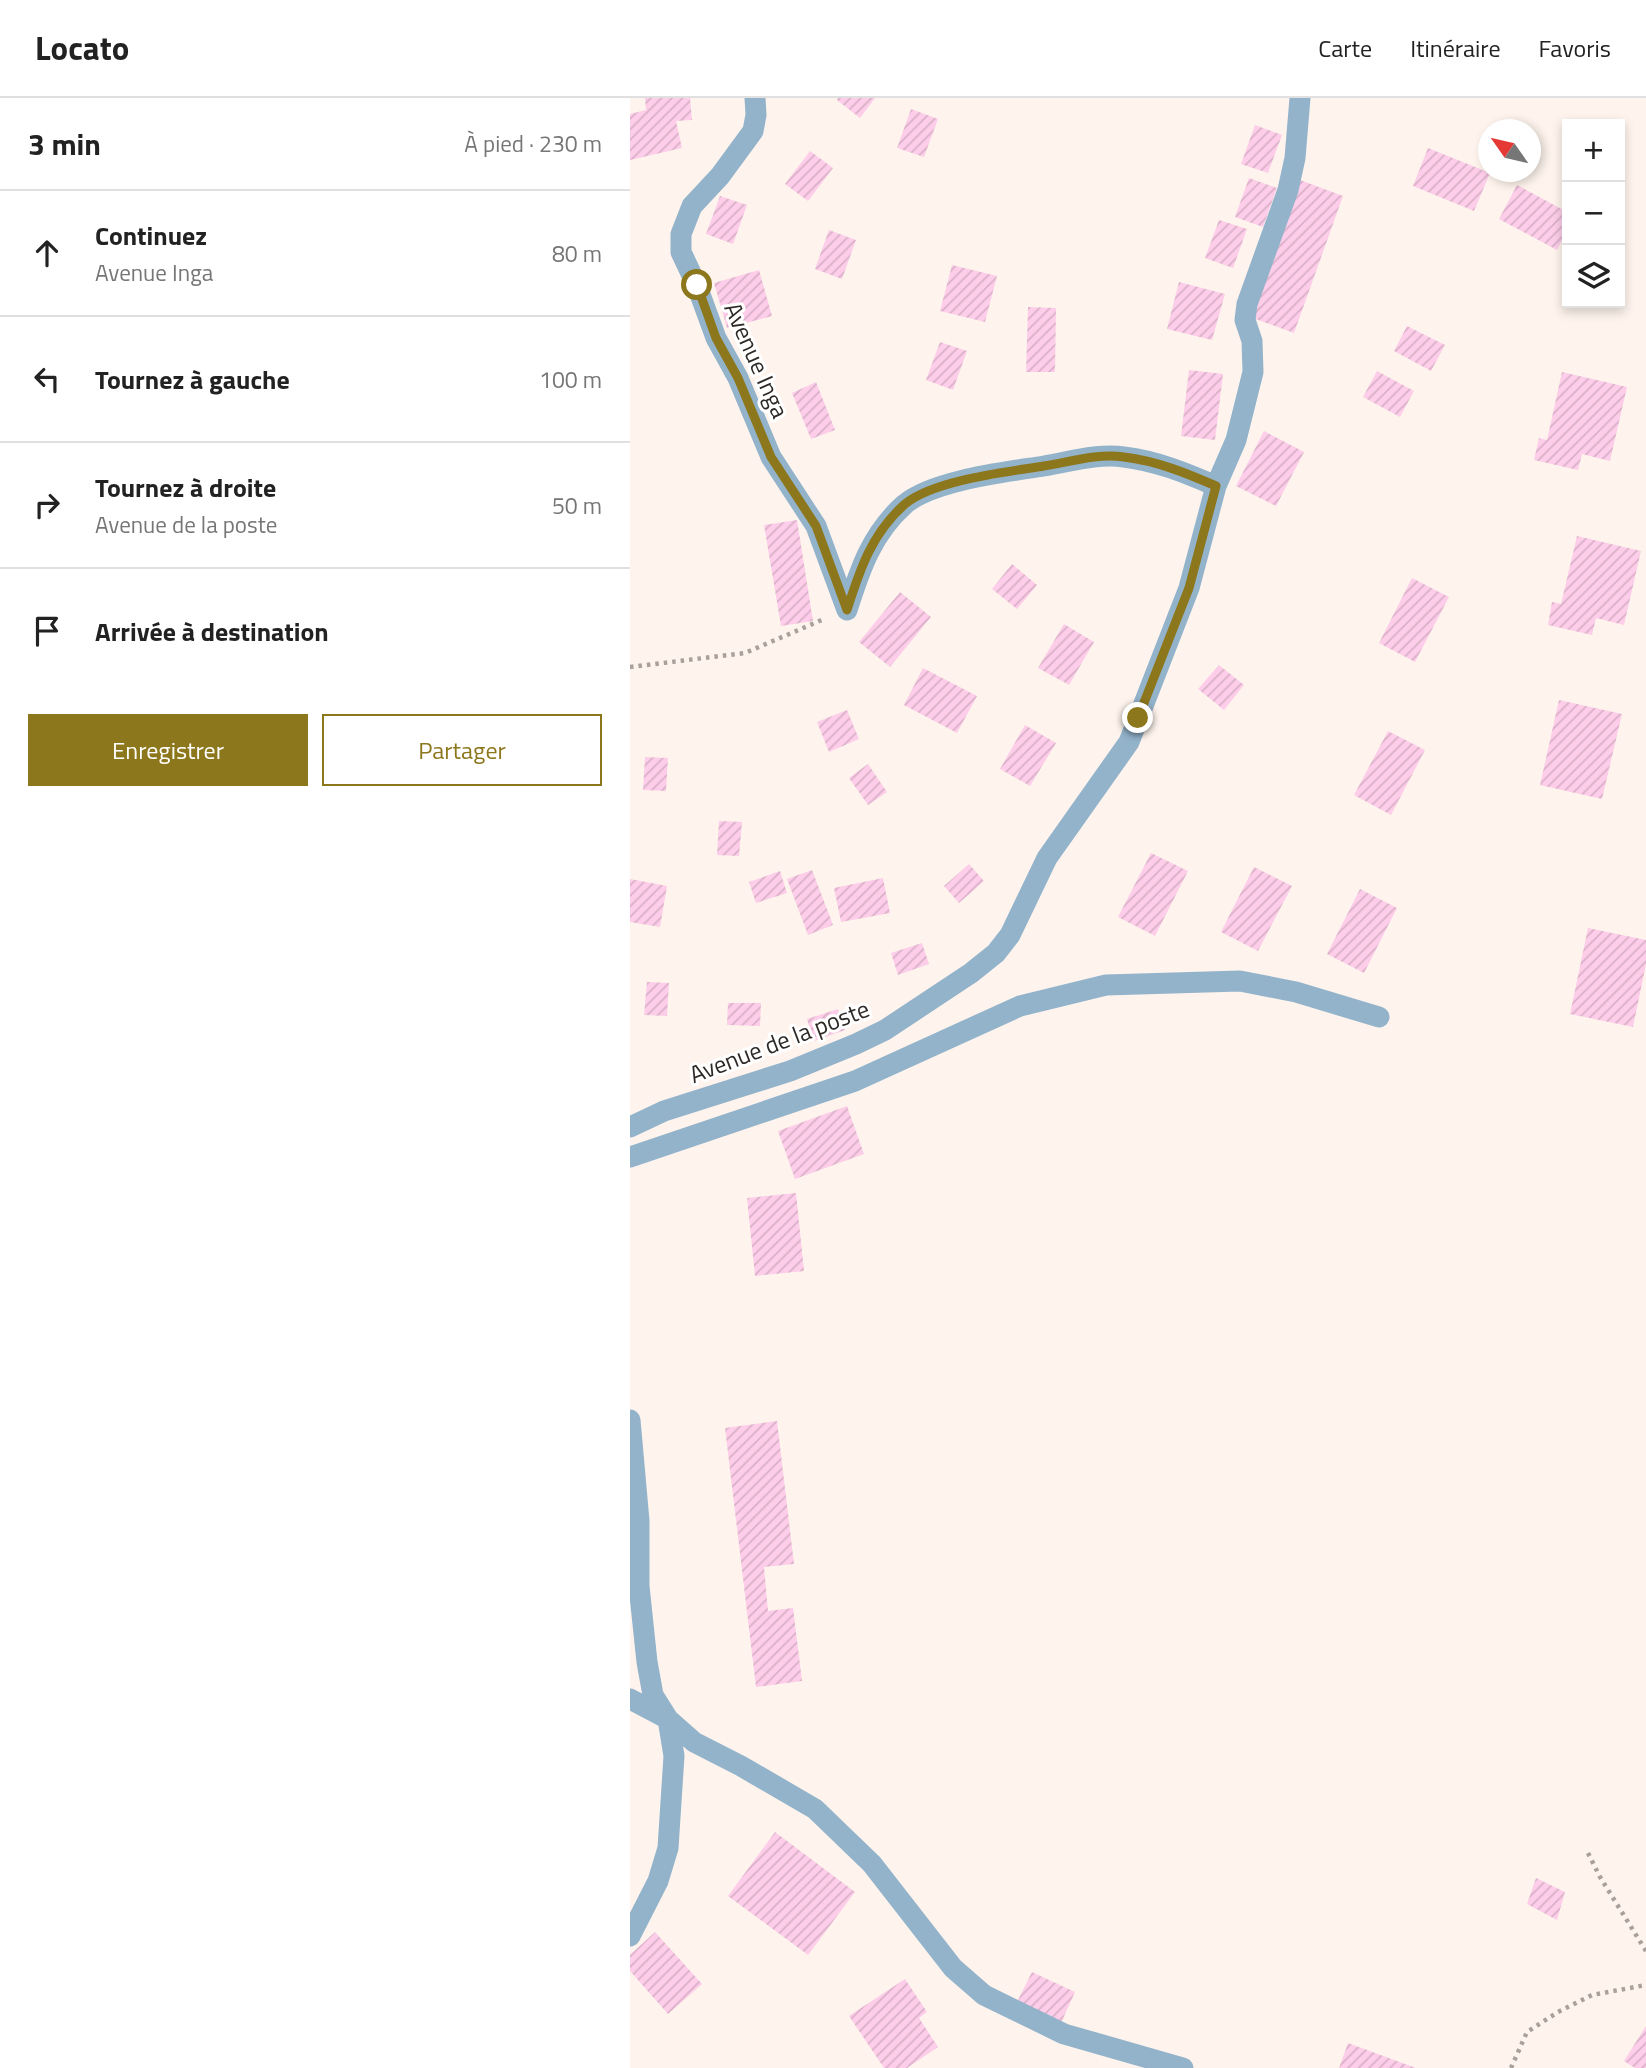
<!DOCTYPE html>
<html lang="fr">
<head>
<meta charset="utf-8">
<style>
  :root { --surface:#fff; --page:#f6f6f6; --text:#222; --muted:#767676; --line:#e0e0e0; --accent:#8d771c }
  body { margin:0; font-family:"Titillium Web",sans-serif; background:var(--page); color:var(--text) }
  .controls { position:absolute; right:21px; top:21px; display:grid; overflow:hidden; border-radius:0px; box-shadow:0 4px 10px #0003 }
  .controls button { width:63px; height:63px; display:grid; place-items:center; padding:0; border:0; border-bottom:2px solid var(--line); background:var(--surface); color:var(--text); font:35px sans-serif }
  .compass { position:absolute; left:848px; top:21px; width:63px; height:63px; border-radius:50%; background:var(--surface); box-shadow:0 4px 10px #0003; rotate:304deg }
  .stop { position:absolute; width:21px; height:21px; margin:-16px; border:5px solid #8d771c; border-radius:50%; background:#fff }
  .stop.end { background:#8d771c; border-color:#fff; box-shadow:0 2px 7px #0008 }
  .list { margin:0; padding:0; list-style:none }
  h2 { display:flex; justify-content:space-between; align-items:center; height:91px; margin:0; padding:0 28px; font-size:30px }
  h2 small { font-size:23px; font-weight:400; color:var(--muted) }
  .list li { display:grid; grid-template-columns:46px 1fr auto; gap:21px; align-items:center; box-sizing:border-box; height:126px; padding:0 28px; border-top:2px solid var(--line) }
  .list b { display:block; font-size:26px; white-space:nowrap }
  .list p { margin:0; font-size:23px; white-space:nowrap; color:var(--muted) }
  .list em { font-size:23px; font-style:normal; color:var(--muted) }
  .actions { display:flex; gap:14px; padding:21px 28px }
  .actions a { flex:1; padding:16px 0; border:2px solid var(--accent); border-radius:0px; text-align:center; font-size:24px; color:var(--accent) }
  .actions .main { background:var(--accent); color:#fff }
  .icon { flex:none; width:38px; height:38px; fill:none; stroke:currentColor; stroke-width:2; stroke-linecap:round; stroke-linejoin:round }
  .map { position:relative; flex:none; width:1016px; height:1970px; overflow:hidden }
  header { display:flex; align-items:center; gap:42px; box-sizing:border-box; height:98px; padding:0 35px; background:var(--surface); border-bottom:2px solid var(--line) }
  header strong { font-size:33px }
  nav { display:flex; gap:38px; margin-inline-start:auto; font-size:24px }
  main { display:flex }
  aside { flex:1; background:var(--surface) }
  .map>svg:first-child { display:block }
  .building { fill:url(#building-hatch) }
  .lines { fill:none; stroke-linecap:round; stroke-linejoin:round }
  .path { stroke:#a8a09b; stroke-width:4.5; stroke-dasharray:3.5 5; stroke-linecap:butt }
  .street { stroke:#93b3cb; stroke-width:21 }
  .route { stroke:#8d771c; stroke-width:9 }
  .labels { text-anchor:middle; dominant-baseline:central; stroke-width:6; stroke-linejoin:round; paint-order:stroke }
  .street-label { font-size:24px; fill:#2e2926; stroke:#fff }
</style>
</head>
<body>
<header>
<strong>Locato</strong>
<nav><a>Carte</a><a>Itinéraire</a><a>Favoris</a></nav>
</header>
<main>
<aside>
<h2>3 min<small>À pied · 230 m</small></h2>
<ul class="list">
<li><svg class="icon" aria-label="ahead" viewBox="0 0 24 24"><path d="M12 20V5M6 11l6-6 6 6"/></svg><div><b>Continuez</b><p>Avenue Inga</p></div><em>80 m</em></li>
<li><svg class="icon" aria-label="left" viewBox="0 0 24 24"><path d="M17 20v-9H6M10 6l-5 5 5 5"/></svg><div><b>Tournez à gauche</b></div><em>100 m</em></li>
<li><svg class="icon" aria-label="right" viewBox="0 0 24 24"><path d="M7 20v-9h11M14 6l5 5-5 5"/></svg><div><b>Tournez à droite</b><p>Avenue de la poste</p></div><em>50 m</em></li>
<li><svg class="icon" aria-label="arrive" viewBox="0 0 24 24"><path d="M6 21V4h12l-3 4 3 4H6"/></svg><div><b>Arrivée à destination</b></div></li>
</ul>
<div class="actions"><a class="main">Enregistrer</a><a>Partager</a></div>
</aside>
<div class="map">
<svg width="1016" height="1970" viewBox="0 0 1016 1970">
  <defs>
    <pattern id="building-hatch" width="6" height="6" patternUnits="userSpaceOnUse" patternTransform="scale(1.75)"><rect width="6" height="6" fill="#fdcde9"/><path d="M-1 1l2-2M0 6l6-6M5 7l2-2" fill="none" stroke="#d9b0c8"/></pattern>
  </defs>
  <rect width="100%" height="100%" fill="#fef4ed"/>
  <path class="building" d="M15,0H60L62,22L46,23L52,50L0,62V16L16,12Z
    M208,0H245L230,20L207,2Z
    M281,11L308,21L294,59L267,50Z
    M625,27L652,37L638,75L611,66Z
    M798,50L860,75L844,113L783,88Z
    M180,53L203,70L178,103L155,86Z
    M619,80L647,90L633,129L605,119Z
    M670,82L713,98L664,235L620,219Z
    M887,87L937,114V133L927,152L869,121Z
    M90,98L117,107L103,146L76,136Z
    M589,122L617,131L603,170L575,160Z
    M199,132L226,142L212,181L185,171Z
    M322,167L367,178L355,224L310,213Z
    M129,172L142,218L97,230L84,185Z
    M549,184L595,196L582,242L537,231Z
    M398,209L426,210L425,274H396Z
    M777,228L815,247L801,273L764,253Z
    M310,244L337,253L323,292L296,282Z
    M559,272L593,276L585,342L551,338Z
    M747,273L784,293L770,319L733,299Z
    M932,274L997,289L980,363L952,356L948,372L904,362L909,340L917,342Z
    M186,284L205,332L181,341L162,295Z
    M634,333L674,354L646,408L606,388Z
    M167,422L183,523L151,528L134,427Z
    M947,438L1011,453L994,527L966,520L962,537L918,527L922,504L931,506Z
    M382,466L407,487L387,511L362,491Z
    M782,480L819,499L785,564L749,545Z
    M270,494L301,519L260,569L229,544Z
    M434,526L464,544L439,587L408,570Z
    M589,567L614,587L594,612L568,591Z
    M293,570L347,598L327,635L274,607Z
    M929,602L992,616L972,701L910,687Z
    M217,612L229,641L199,654L187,624Z
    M395,627L426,645L400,688L370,671Z
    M758,633L795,652L761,717L724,697Z
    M15,659L38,660L36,693L13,692Z
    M238,666L257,694L238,707L219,680Z
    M89,723L112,724L109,758L87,757Z
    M521,755L558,773L525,838L488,819Z
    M339,766L354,783L329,805L314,788Z
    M624,769L662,788L628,853L591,834Z
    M182,772L203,827L178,837L157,781Z
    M150,773L157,795L126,805L119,784Z
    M253,780L260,815L211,824L204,790Z
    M0,781L37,788L30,829L0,824Z
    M730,791L767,810L734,875L697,856Z
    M958,830L1016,842V866L1003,929L940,916Z
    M292,845L299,866L268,877L261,855Z
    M17,884L39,885L37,918L14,917Z
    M98,905H131L130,928L97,927Z
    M208,911L215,932L184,943L177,921Z
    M217,1008L234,1056L165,1081L148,1033Z
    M166,1095L174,1173L125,1178L117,1100Z
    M147,1323L164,1466L134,1469L138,1513L163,1510L172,1583L126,1589L95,1330Z
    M145,1734L225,1794L178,1857L98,1798Z
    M906,1780L935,1794L927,1822L897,1806Z
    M25,1834L72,1886L38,1916L0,1873V1857Z
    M402,1874L445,1894L431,1925L387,1904Z
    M275,1881L297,1914L289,1920L308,1949L277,1970H254L219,1918Z
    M1016,1928V1970H1005L994,1963Z
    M718,1945L786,1970H709Z"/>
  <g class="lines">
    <path class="path" d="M0,569L115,555L194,521
      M958,1755L970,1779L1016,1853
      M881,1970L897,1934L928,1914L962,1897L1016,1887"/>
    <path class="street" d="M125,0L126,17L123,33L90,78L62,108L51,136V154L67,188L86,240L108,280L141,359L186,428L217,512
      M217,512C230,471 242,435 275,406C304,382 377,374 414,368C439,364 468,355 494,359C527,363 556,375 586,388
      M0,1029L34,1013L160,973L226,946L255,932L341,875L366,855L380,837L417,760L499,644L559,490L586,388L606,342L623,274L622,243L615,222L617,206L658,92L665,60L670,0
      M0,1059L225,983L390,908L476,887L610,883L666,894L749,919
      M0,1322L9,1423V1488L17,1564L23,1597L38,1621L44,1658L38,1750L28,1783L0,1838
      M0,1601L38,1621L64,1644L111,1668L185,1711L242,1766L323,1870L354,1897L434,1936L553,1970"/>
  </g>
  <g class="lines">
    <path class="route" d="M67,187L86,240L108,280L141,359L186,428L217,512C230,471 242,435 275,406C304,382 377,374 414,368C439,364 468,355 494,359C527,363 556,375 586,388L559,490L508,620"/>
  </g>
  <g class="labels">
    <g class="street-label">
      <text transform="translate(127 262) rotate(66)">Avenue Inga</text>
      <text transform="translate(149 943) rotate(-21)">Avenue de la poste</text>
    </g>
  </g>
</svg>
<div class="controls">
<button>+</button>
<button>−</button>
<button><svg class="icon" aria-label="layers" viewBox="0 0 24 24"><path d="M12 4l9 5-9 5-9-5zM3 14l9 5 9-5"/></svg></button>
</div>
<svg class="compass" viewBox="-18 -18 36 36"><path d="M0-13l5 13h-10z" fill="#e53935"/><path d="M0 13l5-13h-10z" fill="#767676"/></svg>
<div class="stop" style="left:67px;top:187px"></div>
<div class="stop end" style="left:508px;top:620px"></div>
</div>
</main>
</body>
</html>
